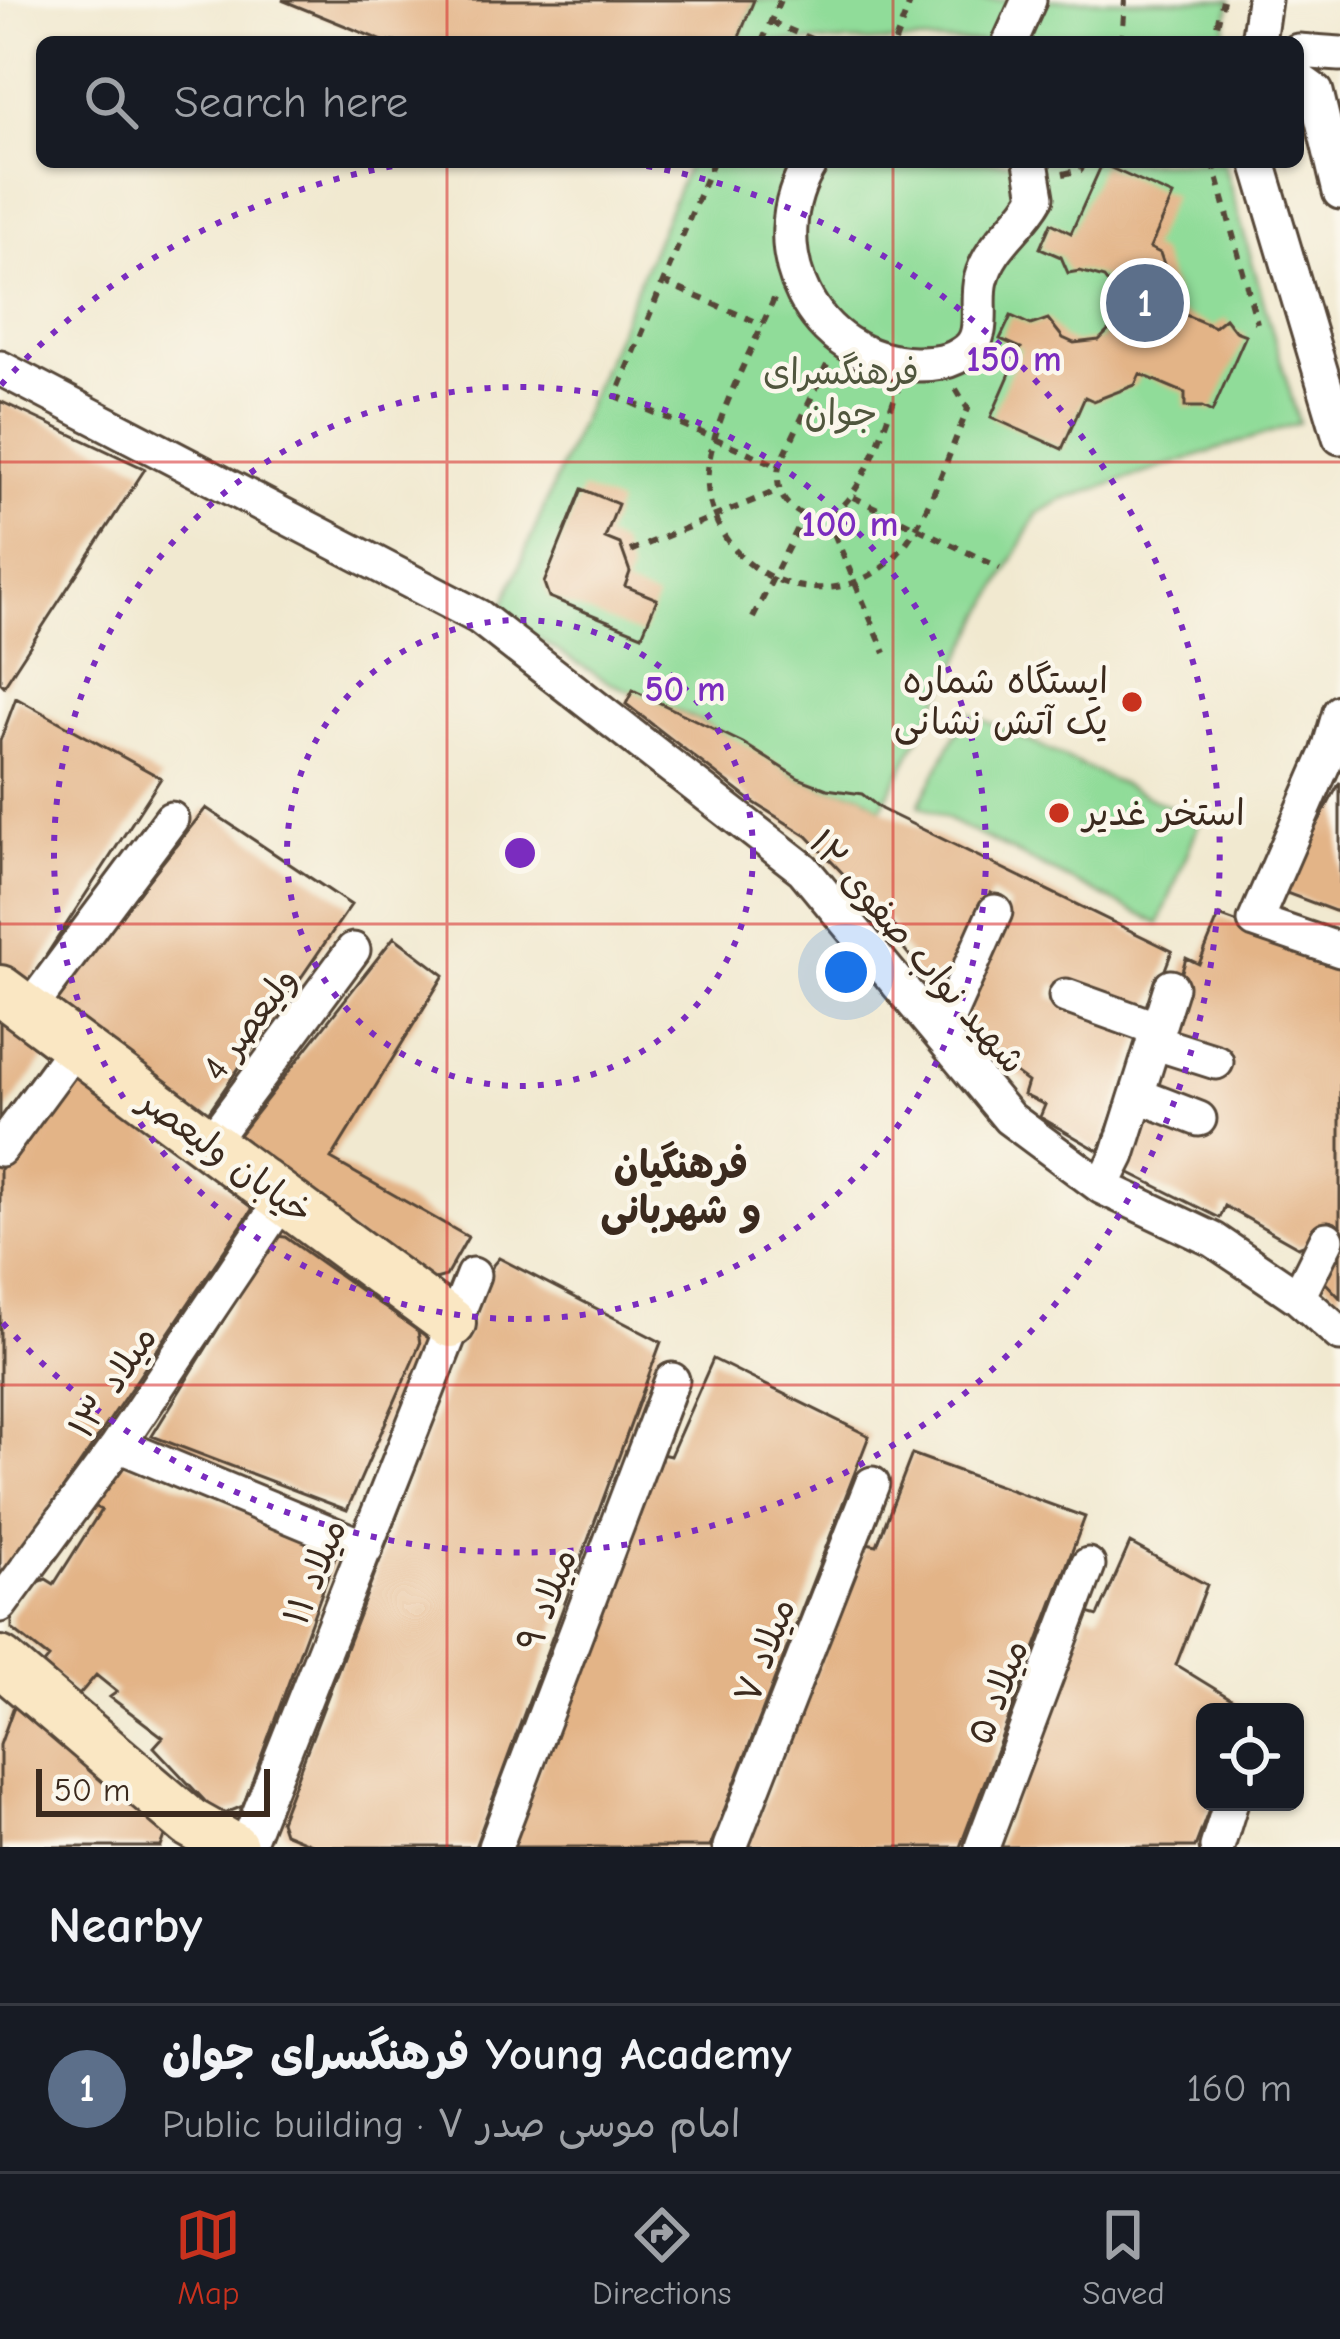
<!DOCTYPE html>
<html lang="en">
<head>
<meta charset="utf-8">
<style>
  :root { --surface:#171b24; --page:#242831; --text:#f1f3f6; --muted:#9ea1a6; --line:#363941; --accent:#c8321e }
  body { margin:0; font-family:"Comic Neue","Playpen Sans Arabic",sans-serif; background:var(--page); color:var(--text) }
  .controls { position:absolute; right:36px; bottom:36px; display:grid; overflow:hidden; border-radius:18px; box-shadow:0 3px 9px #0004 }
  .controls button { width:108px; height:108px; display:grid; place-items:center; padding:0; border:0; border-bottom:3px solid var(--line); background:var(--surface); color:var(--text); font:60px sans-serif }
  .scale { position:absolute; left:36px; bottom:30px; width:234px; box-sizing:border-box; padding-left:12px; border:6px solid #3b2a1e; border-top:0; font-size:33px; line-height:42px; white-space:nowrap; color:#3b2a1e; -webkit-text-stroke:9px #fbf7ec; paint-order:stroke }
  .you { position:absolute; left:846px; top:972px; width:42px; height:42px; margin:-30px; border:9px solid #fff; border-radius:50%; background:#1a73e8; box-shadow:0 0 0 18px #1a73e833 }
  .badge { display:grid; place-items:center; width:78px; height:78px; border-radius:50%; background:var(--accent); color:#fff; font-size:39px; font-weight:700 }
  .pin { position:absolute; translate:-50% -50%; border:6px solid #fff; box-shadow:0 3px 12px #0006 }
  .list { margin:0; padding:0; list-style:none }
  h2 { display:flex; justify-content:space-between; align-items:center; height:156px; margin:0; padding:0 48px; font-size:51px }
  h2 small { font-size:39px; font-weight:400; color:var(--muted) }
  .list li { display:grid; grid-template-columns:78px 1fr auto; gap:36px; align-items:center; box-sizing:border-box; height:168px; padding:0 48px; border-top:3px solid var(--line) }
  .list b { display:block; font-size:45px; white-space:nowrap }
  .list p { margin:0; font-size:39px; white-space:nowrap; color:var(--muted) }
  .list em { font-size:39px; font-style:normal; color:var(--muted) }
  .icon { flex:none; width:66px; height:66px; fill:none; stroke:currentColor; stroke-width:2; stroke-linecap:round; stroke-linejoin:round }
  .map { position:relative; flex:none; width:1340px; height:1847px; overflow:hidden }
  .search { position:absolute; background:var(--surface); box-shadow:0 3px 9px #0004; left:36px; right:36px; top:36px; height:132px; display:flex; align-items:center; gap:30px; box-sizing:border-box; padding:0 42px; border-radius:18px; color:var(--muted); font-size:45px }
  .sheet { height:324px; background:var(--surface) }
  nav { display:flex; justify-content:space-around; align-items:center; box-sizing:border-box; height:168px; border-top:3px solid var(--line); background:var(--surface); font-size:33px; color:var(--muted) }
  nav a { display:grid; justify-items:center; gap:6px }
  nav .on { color:var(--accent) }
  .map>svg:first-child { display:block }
  .green { fill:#90dc99; stroke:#66835c; stroke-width:3 }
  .building { fill:#e3b487 }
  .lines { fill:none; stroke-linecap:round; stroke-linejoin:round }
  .street-casing { stroke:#564739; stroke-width:39 }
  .secondary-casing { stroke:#564739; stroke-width:54 }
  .path { stroke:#564739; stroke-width:6; stroke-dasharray:9 9; stroke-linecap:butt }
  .street { stroke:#fff; stroke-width:33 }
  .secondary { stroke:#fae7c3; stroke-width:48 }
  .grid { fill:none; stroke:#d62828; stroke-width:3; stroke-opacity:0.55 }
  .ring { fill:none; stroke:#7b2cbf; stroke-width:6; stroke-dasharray:6 12 }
  .poi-dot { fill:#c8321e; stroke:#fbf7ec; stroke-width:4.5 }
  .labels { text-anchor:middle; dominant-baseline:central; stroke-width:9; stroke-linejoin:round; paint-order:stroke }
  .park-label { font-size:36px; fill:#50563d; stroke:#fbf7ec }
  .poi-label { font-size:36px; fill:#3b2a1e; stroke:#fbf7ec; text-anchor:end }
  .street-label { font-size:36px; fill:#3b2a1e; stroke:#fbf7ec }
  .neighbourhood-label { font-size:39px; font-weight:bold; fill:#3b2a1e; stroke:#fbf7ec }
  .centre { fill:#7b2cbf; stroke:#fbf7ec; stroke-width:6 }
  .ring-label { font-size:36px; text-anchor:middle; font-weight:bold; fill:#7b2cbf; stroke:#fbf7ec; stroke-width:9; stroke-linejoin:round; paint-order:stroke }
</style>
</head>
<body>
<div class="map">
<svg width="1340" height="1847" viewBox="0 0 1340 1847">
  <rect width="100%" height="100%" fill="#fbf7ec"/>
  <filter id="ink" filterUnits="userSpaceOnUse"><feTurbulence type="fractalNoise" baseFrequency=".00833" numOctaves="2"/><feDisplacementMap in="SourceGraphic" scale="24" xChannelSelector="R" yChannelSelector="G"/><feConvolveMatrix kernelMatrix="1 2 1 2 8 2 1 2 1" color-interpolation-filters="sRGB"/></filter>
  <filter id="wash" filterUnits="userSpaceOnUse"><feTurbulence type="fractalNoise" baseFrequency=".004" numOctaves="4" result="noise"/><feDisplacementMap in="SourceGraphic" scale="48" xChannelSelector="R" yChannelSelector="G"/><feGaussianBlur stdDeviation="2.7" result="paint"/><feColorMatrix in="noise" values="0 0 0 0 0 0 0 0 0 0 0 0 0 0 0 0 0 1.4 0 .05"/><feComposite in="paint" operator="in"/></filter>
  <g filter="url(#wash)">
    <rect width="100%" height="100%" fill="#f1e9d0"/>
    <path class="green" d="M754,0H1231L1223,42H737Z
      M689,162H1223L1299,423L1062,500L1037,514L881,809L862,794L827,789L798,778L699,720L610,683L499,615Z
      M967,712L1200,821L1159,924L919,805Z"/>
    <g id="blocks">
      <path class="building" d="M282,0H754L737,42H385Z
        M1102,164L1173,196L1150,248L1160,253L1175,295L1169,308L1214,327L1225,318L1235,331L1246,335L1212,412L1202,407H1185V393L1140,374L1135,385L1094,401L1085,397L1062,449L991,417L1021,348L1000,339L1011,316L1031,325L1048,319L1063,338L1074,343L1099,340L1116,323L1118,298L1104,278L1080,271L1068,273L1061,257L1040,248L1051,223L1071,233Z
        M0,401L145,469L4,686L0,682Z
        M582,489L618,504L605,538L620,544L630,572L625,586L657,599L642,635L549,597L544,583Z
        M633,690L743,743L798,778L827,789L862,794L881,809L1172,951L1147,1017L1053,984L1050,997L1143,1031L1099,1151L1040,1117L1045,1105L1024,1095L1028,1082L960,1033L1010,905L991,893L946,994L908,970L913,960L893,935L895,928L807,836L750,800L626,704Z
        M16,698L161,778L29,982L0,973V741Z
        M1340,782V913L1281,891Z
        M206,808L351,905L203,1120L50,1003Z
        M1219,916L1340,960V1231L1298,1247L1225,1206L1220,1218L1122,1169L1186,958L1199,964Z
        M394,937L444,975L331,1159L468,1237L446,1276L421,1283L228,1149Z
        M0,1020L46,1056L0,1119Z
        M71,1071L253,1208L0,1582V1169Z
        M275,1236L285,1237L418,1331L420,1344L347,1510L152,1436Z
        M1340,1237V1298L1323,1280Z
        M499,1258L661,1342L475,1847H318L284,1833L280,1821L493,1265Z
        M713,1359L869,1436L710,1847H510L657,1453L670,1456Z
        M912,1454L1085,1517L960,1847H747L866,1543L877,1545Z
        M117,1460L338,1549L243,1806L219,1816L154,1747L163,1737L110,1697L117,1692L96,1675L79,1695L43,1665L49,1658L12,1629V1615L36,1583L46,1579L54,1584L101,1510L89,1504Z
        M1130,1543L1207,1585L1176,1665L1246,1708L1245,1712H1205V1802H1212L1195,1847H997L1088,1613L1098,1616Z
        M19,1692L172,1817L161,1847H0V1745Z"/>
    </g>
  </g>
  <g filter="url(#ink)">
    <use href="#blocks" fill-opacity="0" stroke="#564739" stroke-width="3"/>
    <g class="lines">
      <defs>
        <path id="street" d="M1010,42L1029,0
          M1258,42L1264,0
          M1298,51L1340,54
          M1298,79L1316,92L1340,192
          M811,162C757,247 811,361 915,364C934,364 951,363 967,350C987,335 975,303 981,280C990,244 1020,228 1037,197L1031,162
          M1258,162L1340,437
          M0,368L479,617L803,869L1009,1118L1102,1187L1214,1240L1298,1297L1340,1334
          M1340,712L1328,753L1255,921L1340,950
          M1066,996L1158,1029
          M28,1011L171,819
          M941,1033L995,912
          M1153,1042L1216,1062
          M1137,1095L1199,1119
          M209,1144L353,950
          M0,1149L76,1046
          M1102,1187L1118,1155L1171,987
          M1298,1297L1327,1239
          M118,1445L366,1548
          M0,1605L118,1445L283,1199
          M246,1847L473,1275
          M495,1847L672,1380
          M730,1847L872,1484
          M982,1847L1088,1565
          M1217,1847L1231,1802"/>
        <path id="secondary" d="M0,990L451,1323
          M0,1661L190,1823L233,1847"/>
      </defs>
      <use href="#street" class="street-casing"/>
      <use href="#secondary" class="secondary-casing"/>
      <path class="path" d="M771,22L818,42
        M762,42L780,0
        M895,42L911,0
        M1122,42L1125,0
        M1213,42L1223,0
        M713,162L616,396L779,466
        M1213,162L1257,323
        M1063,174L1081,170L1084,162
        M663,282L763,325
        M774,299C754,346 712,422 708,470C701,565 814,625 888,563C925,532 948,454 968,409L956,389
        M827,365L779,466C776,482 779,498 792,508C850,555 883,425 898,389
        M853,497L1000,568
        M827,517L885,653
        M630,551L779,490
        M753,618L804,516"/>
      <use href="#street" class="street"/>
      <use href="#secondary" class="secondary"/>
    </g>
  </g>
  <path class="grid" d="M447,0V42M893,0V42M447,162V1847M893,162V1847M0,462H1340M0,924H1340M0,1385H1340"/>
  <g class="ring">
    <circle cx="520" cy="853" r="233"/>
    <circle cx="520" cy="853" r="466"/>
    <path d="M1 385A699 699 0 0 1 411 163M629 163A699 699 0 1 1 1 1321"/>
  </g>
  <g class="poi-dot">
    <circle cx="1132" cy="702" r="12"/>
    <circle cx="1059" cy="813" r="12"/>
  </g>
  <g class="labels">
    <g class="park-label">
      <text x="841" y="372">فرهنگسرای<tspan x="841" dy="41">جوان</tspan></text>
    </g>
    <g class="poi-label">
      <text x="1108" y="681">ایستگاه شماره<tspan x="1108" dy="41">یک آتش نشانی</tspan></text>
      <text x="1083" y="813" text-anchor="start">استخر غدیر</text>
    </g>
    <g class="street-label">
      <text transform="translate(917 952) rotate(49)">شهید نواب صفوی ۱۲</text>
      <text transform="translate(250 1024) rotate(-53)">ولیعصر 4</text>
      <text transform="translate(226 1157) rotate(36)">خیابان ولیعصر</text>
      <text transform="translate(113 1382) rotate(-56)">میلاد ۱۳</text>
      <text transform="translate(315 1572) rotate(-68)">میلاد ۱۱</text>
      <text transform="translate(547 1600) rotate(-69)">میلاد ۹</text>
      <text transform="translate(765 1651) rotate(-69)">میلاد ۷</text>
      <text transform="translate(998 1692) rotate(-69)">میلاد ۵</text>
    </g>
    <g class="neighbourhood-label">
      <text x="681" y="1165">فرهنگیان<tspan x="681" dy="45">و شهربانی</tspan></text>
    </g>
  </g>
  <circle cx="520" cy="853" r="18" class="centre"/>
  <g class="ring-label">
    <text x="1014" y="371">150 m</text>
    <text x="850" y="536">100 m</text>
    <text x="685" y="701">50 m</text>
  </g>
</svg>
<div class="controls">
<button><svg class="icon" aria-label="locate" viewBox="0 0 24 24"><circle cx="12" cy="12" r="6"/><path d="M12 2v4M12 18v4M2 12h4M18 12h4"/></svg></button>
</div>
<div class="scale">50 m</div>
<div class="you"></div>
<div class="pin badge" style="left:1145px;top:303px;background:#5c6f8a">1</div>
<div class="search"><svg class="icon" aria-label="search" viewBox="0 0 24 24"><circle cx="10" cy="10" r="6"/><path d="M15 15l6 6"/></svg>Search here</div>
</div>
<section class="sheet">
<h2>Nearby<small></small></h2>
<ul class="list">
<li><span class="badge" style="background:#5c6f8a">1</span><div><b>فرهنگسرای جوان Young Academy</b><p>Public building · امام موسی صدر ۷</p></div><em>160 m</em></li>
</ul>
</section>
<nav>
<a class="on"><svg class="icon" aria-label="map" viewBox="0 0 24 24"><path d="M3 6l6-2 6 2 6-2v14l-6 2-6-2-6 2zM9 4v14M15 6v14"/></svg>Map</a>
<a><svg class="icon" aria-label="directions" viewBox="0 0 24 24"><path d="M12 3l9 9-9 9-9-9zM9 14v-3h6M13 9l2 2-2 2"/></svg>Directions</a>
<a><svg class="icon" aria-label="saved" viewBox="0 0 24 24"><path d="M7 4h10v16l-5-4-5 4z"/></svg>Saved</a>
</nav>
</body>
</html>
